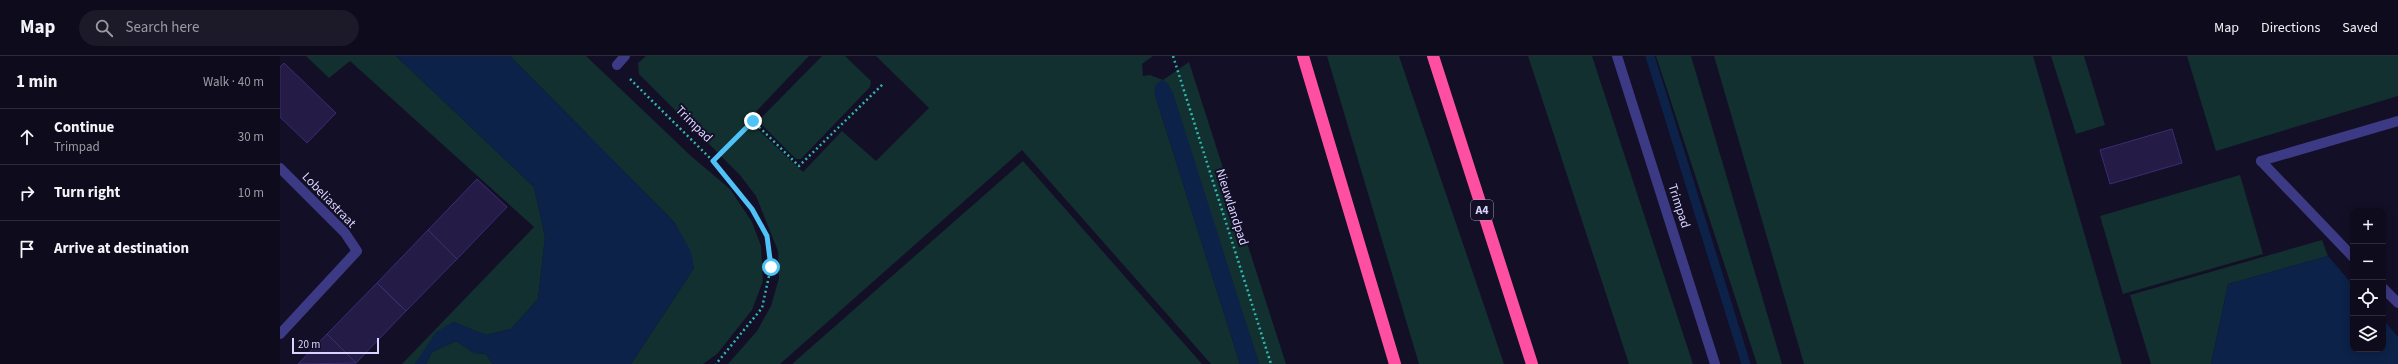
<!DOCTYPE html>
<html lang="en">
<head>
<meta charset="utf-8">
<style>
  :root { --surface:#0e0b1c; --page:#1c1929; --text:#f1f3f6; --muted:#9b9ba3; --line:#2e2b3b }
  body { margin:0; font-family:"Source Sans 3",sans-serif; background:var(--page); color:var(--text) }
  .controls { position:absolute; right:12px; bottom:12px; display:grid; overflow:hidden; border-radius:8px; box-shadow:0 2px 10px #0003 }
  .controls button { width:36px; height:36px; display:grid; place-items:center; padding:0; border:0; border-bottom:1px solid var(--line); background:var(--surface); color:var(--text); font:20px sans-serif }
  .scale { position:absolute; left:12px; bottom:10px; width:87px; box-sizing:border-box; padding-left:4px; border:2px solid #d9d4ff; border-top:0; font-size:11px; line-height:14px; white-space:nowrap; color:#d9d4ff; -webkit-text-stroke:3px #130f26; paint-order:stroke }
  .stop { position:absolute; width:12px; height:12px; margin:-9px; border:3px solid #4fc3f7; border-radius:50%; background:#fff }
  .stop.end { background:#4fc3f7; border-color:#fff; box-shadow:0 1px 4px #0008 }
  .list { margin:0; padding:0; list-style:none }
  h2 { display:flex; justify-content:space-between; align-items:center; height:52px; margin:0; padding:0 16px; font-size:17px }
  h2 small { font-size:13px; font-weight:400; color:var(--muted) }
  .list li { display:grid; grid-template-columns:26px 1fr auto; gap:12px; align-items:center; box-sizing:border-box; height:56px; padding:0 16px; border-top:1px solid var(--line) }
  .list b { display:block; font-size:15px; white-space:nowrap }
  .list p { margin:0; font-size:13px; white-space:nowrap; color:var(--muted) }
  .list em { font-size:13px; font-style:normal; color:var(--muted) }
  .icon { flex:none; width:22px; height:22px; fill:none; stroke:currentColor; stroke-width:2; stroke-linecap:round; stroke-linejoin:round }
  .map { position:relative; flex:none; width:2118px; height:308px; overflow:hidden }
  header { display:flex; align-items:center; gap:24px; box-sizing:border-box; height:56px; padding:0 20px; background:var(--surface); border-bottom:1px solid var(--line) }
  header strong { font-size:19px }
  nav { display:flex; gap:22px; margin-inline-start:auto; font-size:14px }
  .search { width:280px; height:36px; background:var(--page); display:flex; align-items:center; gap:10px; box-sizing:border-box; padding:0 14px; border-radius:22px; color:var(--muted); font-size:15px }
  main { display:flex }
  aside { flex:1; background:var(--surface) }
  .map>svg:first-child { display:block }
  .green { fill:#12302f }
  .water { fill:#0c2248 }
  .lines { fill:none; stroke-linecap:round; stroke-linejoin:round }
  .stream { stroke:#0c2248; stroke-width:9 }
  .building { fill:#241b47; stroke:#3b2d73 }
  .path { stroke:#2fb8b0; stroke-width:2.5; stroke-dasharray:2 3; stroke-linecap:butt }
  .lane { stroke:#3d3a85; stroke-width:10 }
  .street { stroke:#3d3a85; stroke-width:10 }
  .highway { stroke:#ff4fa3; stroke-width:12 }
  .route { stroke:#4fc3f7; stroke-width:5 }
  .labels { text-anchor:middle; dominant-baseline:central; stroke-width:4; stroke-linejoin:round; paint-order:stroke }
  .shield { fill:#130f26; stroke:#9e99be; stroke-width:1 }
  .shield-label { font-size:12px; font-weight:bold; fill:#d9d4ff }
  .street-label { font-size:13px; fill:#d9d4ff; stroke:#130f26 }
</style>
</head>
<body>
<header>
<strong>Map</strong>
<div class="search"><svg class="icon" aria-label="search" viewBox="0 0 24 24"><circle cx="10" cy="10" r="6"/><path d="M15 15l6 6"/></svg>Search here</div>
<nav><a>Map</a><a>Directions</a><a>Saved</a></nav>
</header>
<main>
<aside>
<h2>1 min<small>Walk · 40 m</small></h2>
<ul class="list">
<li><svg class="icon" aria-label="ahead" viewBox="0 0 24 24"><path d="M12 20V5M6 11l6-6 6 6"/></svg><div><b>Continue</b><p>Trimpad</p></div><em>30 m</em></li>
<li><svg class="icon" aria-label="right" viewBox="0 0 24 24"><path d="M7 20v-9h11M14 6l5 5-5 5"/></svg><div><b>Turn right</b></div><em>10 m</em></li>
<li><svg class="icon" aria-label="arrive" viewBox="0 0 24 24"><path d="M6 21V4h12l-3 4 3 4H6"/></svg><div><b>Arrive at destination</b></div></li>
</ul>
</aside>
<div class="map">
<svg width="2118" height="308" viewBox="0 0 2118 308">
  <rect width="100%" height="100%" fill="#130f26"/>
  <path class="green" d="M26,0H116L254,131L265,181L258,243L231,273L206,279L173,266L135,308H122L254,171L70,5L49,22Z
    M230,0H306L411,100L450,133L472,166L481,190L483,225L472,254L437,298L423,308H351L414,212L395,167Z
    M366,0H529L468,64L523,116L562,75L596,105L649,52L596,0H873L862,8L863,20L870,19L883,24L909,6L1006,308H979L888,28L875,39L960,308H931L742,94L500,308H448L477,275L491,250L499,222L498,195L476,140L460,119L359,18L358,7Z
    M542,0H565L591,25L590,31L521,103H516L478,65Z
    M1047,0H1119L1224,308H1139Z
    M1248,0H1312L1413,308H1349Z
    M1376,0H1411L1502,308H1477Z
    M1434,0H1753L1842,308H1524Z
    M1771,0H1804L1825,69L1796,78Z
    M1907,0H2118V40L1936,95Z
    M743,105L922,308H512Z
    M1960,119L1983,198L1843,238L1820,160Z
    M2042,184L2048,200L1948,228L1931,308H1871L1850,239Z
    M176,285L194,297L206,298L213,308H146L152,296Z"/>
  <path class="water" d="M116,0H230L395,167L411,196L414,212L351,308H213L206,298L194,297L176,285L152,296L146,308H135L156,276L173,266L206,279L231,273L258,243L265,181L254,131Z
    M883,24L888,28L893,37L979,308H960L875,39C874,31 875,27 883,24Z
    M2048,200L2073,229V293H2103V263L2118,281V308H1931L1948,228Z"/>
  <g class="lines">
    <path class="stream" d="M1370,0L1466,308"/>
  </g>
  <path class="building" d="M4,7L56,57L27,87L0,61V11Z
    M1892,73L1902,107L1830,128L1820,94Z
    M197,123L227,151L177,203L148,174Z
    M148,174L177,203L126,255L97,227Z
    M97,227L126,255L76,307L47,278Z
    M47,278L76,307L18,308Z"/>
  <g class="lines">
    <path class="path" d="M893,0L991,308
      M350,23L433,105L472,153L487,180L491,211L482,252L436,308
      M433,105L473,65L519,110L604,27"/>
    <path class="lane" d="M337,9L345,0
      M1981,105L2118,65"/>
    <path class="street" d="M1337,0L1435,308
      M1981,105L2073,201
      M0,112L65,177L77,195L0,278
      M2103,232L2118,247"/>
    <path class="highway" d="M1023,0L1115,308
      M1153,0L1252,308"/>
  </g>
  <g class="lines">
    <path class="route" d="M473,65L433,105L472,153L487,180L491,211"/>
  </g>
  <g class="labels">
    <rect class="shield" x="1191" y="144" width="22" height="20" rx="3"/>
    <g class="shield-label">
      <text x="1202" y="154">A4</text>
    </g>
    <g class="street-label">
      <text transform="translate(414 68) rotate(45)">Trimpad</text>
      <text transform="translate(49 144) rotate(46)">Lobeliastraat</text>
      <text transform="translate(1399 150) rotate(72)">Trimpad</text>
      <text transform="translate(952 151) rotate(72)">Nieuwlandpad</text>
    </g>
  </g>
</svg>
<div class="controls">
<button>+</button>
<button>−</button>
<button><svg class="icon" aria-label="locate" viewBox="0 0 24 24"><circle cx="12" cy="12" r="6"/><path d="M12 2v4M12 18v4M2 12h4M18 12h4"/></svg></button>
<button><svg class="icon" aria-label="layers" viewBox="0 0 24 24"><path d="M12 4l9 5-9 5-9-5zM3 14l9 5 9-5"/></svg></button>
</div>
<div class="scale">20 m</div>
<div class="stop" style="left:491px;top:211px"></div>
<div class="stop end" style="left:473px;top:65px"></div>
</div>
</main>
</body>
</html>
